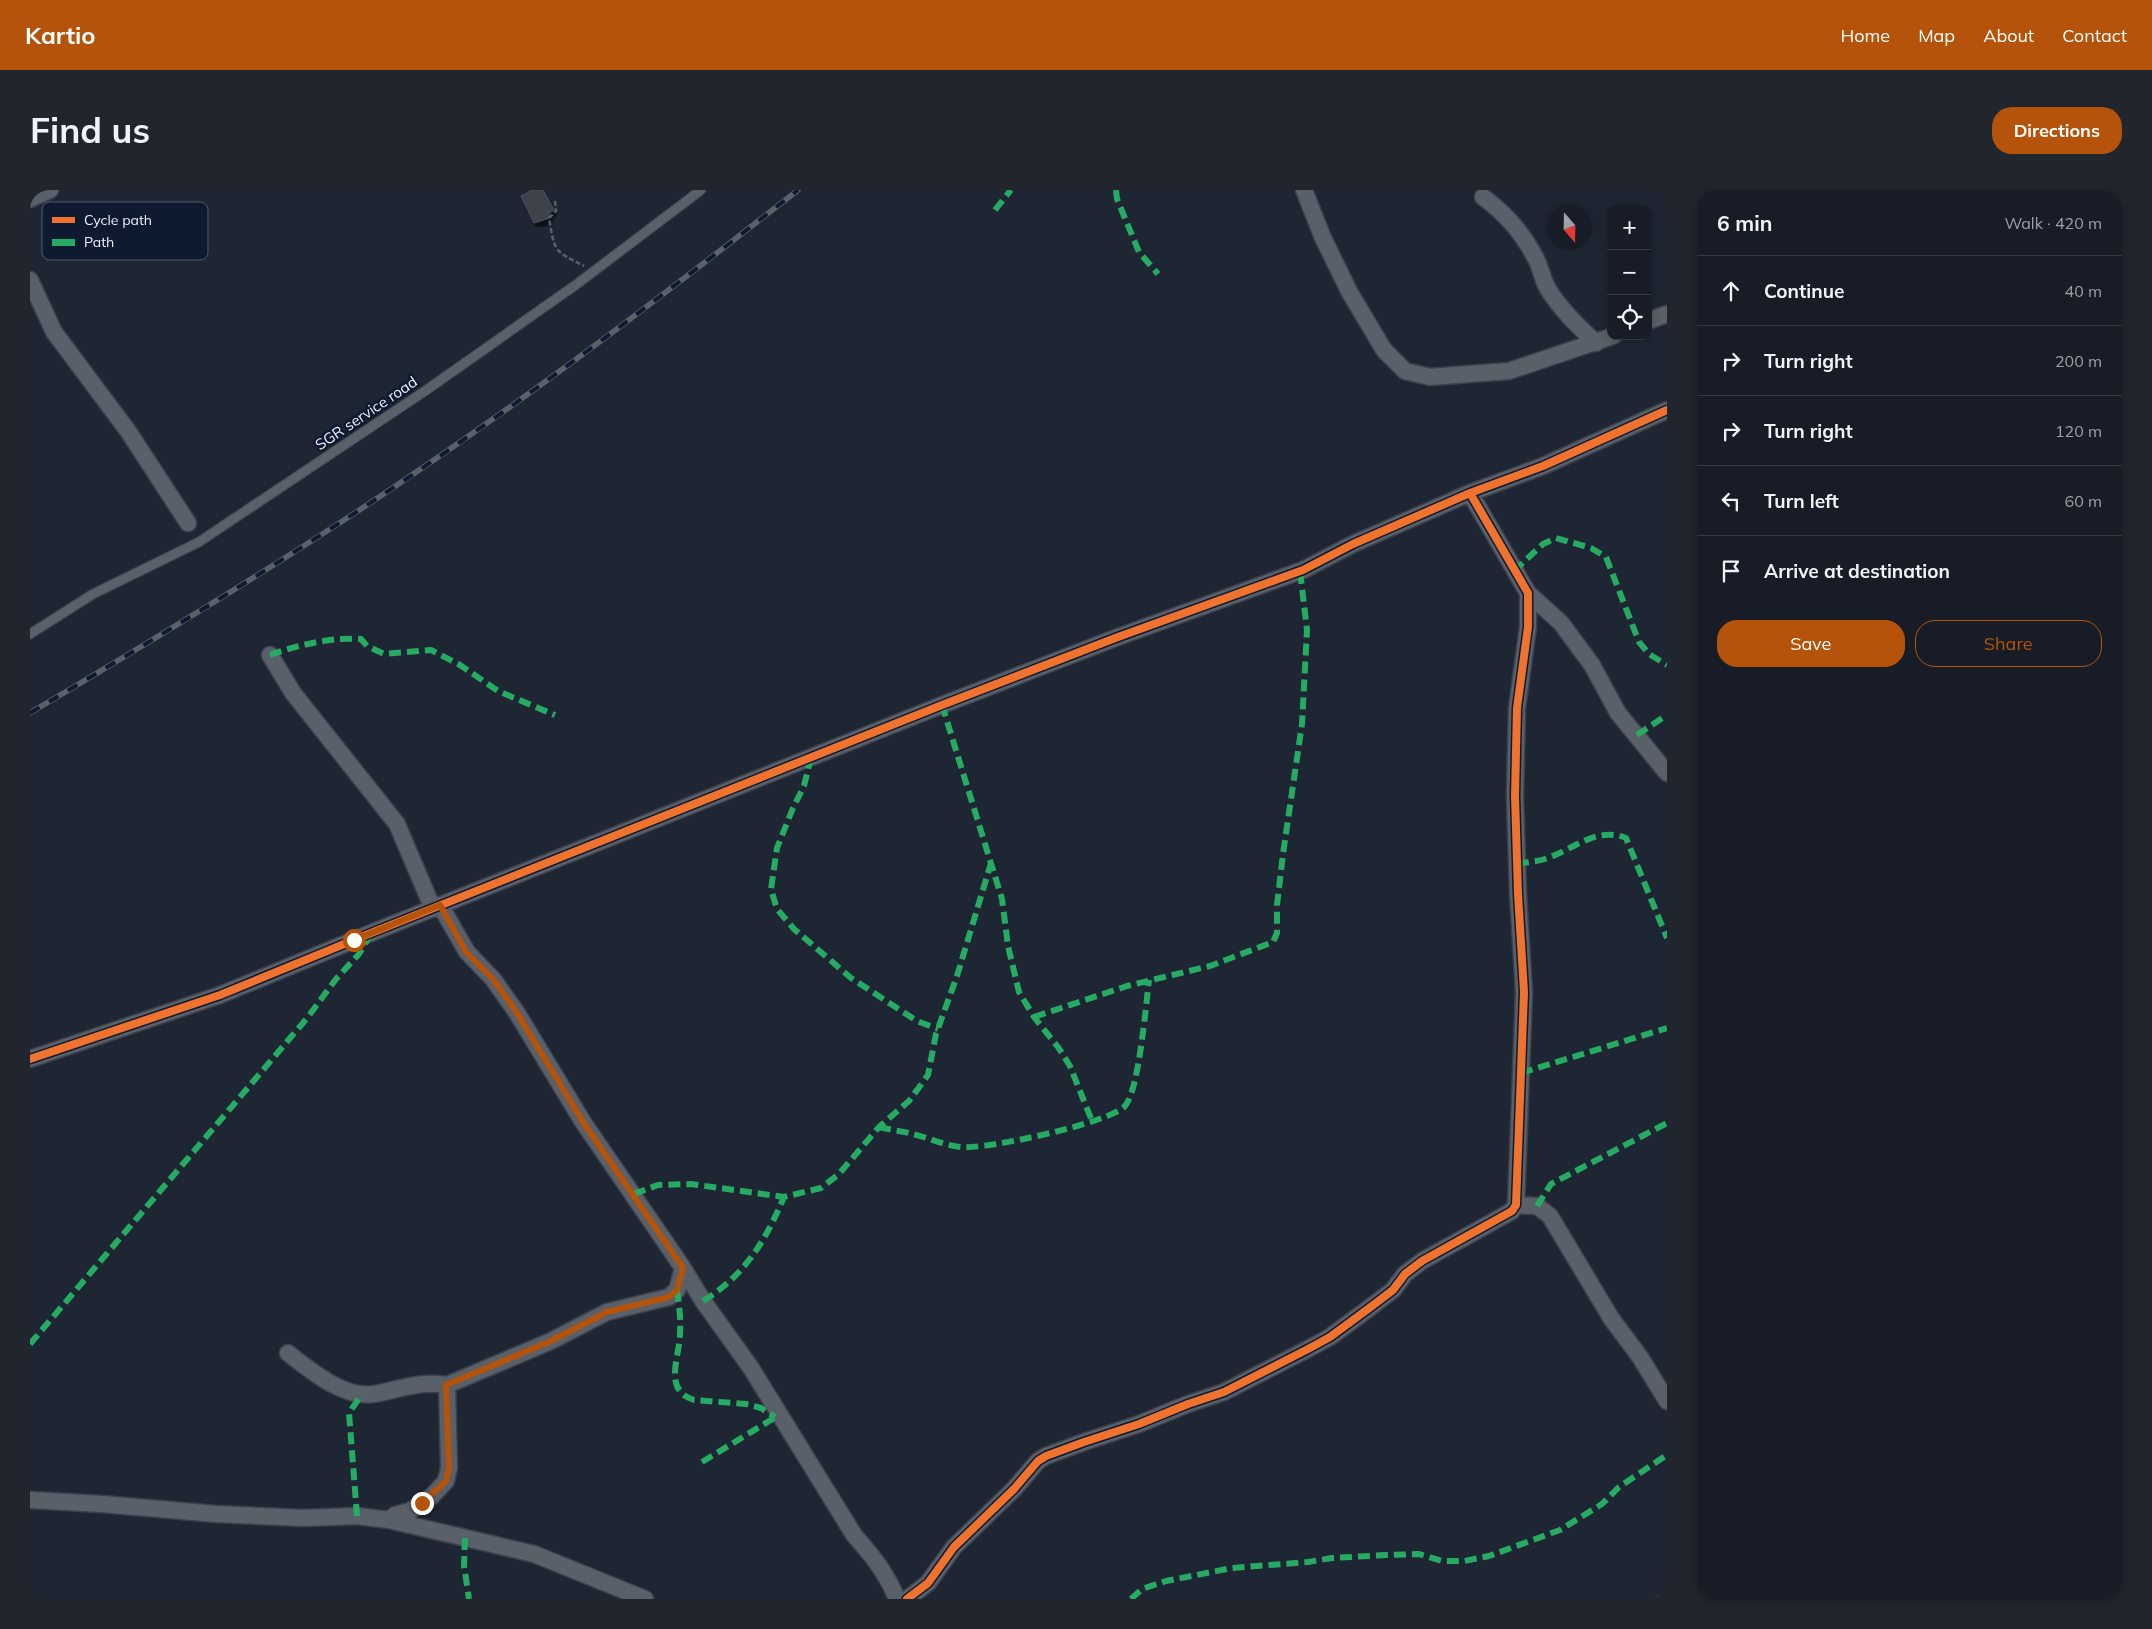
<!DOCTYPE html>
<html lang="en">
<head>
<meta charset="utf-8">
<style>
  :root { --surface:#171c26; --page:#20252e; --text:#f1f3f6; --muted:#9ea1a7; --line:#363a43; --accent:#b45309 }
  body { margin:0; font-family:Mulish,sans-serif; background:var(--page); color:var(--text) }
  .controls { position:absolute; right:15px; top:15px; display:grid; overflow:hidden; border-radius:10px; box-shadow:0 2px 12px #0003 }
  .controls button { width:45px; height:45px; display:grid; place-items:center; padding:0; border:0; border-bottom:1px solid var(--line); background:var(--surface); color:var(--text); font:25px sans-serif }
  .compass { position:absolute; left:1517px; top:15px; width:45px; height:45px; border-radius:50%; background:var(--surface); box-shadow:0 2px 12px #0003; rotate:160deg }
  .stop { position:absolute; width:15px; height:15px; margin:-11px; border:4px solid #b45309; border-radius:50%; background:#fff }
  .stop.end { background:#b45309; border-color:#fff; box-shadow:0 1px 5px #0008 }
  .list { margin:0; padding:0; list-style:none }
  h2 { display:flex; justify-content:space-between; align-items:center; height:65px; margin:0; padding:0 20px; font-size:21px }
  h2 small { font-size:16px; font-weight:400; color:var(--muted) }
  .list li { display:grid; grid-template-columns:32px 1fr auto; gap:15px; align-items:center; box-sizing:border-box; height:70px; padding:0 20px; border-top:1px solid var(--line) }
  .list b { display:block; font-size:19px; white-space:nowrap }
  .list em { font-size:16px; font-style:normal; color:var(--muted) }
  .actions { display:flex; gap:10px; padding:15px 20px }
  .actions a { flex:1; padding:11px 0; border:1px solid var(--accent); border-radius:20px; text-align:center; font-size:18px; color:var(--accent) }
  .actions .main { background:var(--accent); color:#fff }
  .icon { flex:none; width:28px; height:28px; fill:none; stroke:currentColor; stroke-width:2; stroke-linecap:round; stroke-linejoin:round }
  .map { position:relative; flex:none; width:1637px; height:1409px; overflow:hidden; border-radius:20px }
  header { display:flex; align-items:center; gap:30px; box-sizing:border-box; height:70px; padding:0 25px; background:var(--accent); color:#fff }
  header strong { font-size:24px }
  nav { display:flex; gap:28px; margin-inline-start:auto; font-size:18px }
  .intro { display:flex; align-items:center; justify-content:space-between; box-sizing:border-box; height:120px; padding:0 30px }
  h1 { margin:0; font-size:35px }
  .button { padding:12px 22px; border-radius:20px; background:var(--accent); color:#fff; font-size:18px; font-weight:700 }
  main { display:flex; gap:30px; padding:0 30px }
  aside { flex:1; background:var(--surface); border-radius:20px; box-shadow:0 2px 12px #0003 }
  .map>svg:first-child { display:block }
  .building { fill:#3c424c; stroke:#4b515c; filter:url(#shadow) }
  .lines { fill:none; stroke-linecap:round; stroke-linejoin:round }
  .service-casing { stroke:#3b414b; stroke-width:11 }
  .minor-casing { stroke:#3b414b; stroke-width:19 }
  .path { stroke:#5b616a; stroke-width:2.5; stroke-dasharray:5 2.5; stroke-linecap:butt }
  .service { stroke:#5a6069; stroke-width:9 }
  .minor { stroke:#5a6069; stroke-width:16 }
  .rail-casing { stroke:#5a616a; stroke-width:5.5 }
  .rail { stroke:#0e1a30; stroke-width:4; stroke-dasharray:11; stroke-linecap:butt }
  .quiet { stroke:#26ab63; stroke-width:6; stroke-dasharray:12 6; stroke-linecap:butt }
  .cycleway-casing { stroke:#0e1a30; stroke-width:11 }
  .cycleway { stroke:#ef722f; stroke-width:8 }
  .route { stroke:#b45309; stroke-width:6 }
  .labels { text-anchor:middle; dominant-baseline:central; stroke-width:5; stroke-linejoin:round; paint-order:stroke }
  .street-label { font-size:15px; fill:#eaf2ff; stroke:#0e1a30 }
  .key { fill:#0e1a30; stroke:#505b6e; stroke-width:1 }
  .key-label { font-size:14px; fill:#eaf2ff }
</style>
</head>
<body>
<header>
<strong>Kartio</strong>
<nav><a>Home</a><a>Map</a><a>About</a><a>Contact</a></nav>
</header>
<div class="intro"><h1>Find us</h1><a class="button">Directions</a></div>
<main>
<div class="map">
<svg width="1637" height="1409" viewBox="0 0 1637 1409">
  <defs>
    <filter id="shadow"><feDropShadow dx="3" dy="5.5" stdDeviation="1" flood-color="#0009"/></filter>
  </defs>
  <rect width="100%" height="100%" fill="#1f2633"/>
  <path class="building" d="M502,0H513L524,20L519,23V28L504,33L491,6Z"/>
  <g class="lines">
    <defs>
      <path id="service" d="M0,444L63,404L169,352L395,201L547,94L671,0"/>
      <path id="minor" d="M1274,0L1293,48L1320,103L1354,160L1375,181L1400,187L1479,181L1583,146
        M1453,7C1475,23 1492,42 1505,67C1511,77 1512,89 1518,99C1531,120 1548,136 1566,153
        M0,9L20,0
        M0,90L24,142L98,241L158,333
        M1618,131L1637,124
        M1498,403L1531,433L1562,475L1588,523L1637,583
        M240,465L263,503L367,634L403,719
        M410,715L437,762L463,789L487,823L553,932L653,1078L673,1111L721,1178L824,1345C842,1365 857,1384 867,1409
        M0,869L190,805L341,743L912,515L1088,447L1273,380L1323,354L1440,303L1513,276L1637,220
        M1486,1015L1507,1016L1520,1026L1581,1128L1610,1167L1637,1211
        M258,1163C280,1180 314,1209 344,1204C369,1200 390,1190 417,1195L521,1151L577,1122L639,1107L647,1100L653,1078
        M0,1310L72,1314L186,1324L273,1328L327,1326L359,1330L504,1364L615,1409
        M359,1330L365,1325L380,1321L401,1307L416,1291L419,1278L417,1195
        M877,1409L898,1393L924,1357L984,1299L1008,1271L1016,1266L1054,1252L1109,1234L1158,1214L1194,1202L1278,1159L1300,1147L1338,1119L1363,1100L1375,1084L1392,1071L1482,1021L1486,1015L1494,802L1488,704L1485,606L1487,518L1498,437V403L1440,303"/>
    </defs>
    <use href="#service" class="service-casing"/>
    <use href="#minor" class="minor-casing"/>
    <path class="path" d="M525,11L526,21L519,28C525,62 523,60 554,76"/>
    <use href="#service" class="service"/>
    <use href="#minor" class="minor"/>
    <defs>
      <path id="rail" d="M0,523C105,461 209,398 311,332C469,230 620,116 768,0
        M1627,1409L1637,1403"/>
    </defs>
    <use href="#rail" class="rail-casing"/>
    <use href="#rail" class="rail"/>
    <path class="quiet" d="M1086,0L1087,9L1109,62L1128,84
      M965,20L981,0
      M1484,381L1513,354L1526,348L1561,358L1576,367L1609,452L1619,464L1637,475
      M240,465C269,455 300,447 331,449L337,456L354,464L401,460L430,475L468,501L525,525
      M912,515L972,709L978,756L989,802L1004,827L1028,857L1040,876L1062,931
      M1607,545L1637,525
      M781,567L774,596L763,618L747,658L741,699L747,719L764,739L821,788L887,831L908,839
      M1487,674C1496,672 1506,672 1515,669C1543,660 1566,636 1596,648L1637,748
      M1004,827L1097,796L1180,776L1243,752L1247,743V715L1253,664L1272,534L1277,440L1270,381
      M1491,883L1637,838
      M849,937C860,940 872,941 883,944C899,948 914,955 930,957C955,960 1080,933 1095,916C1109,900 1116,814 1119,790
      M604,1004L628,995L661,994L754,1007L791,998L809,984L849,937L879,911L898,885L906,844L927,786L961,673
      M1507,1016L1521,994L1637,933
      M647,1100C649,1114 651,1129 650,1143C650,1167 632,1200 664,1210L716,1214L731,1218L745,1227
      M673,1111C714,1086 735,1052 754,1007
      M0,1154L278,827L306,789L329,764L340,745
      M672,1272L749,1225
      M327,1326L319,1223L332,1204
      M435,1348L434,1375L439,1409
      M1101,1409L1112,1399L1136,1391L1202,1378L1278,1372L1302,1368L1356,1365L1389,1364L1412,1371H1434L1459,1366L1530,1340L1572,1314L1589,1297L1637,1265"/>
    <defs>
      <path id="cycleway" d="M0,869L190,805L341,743L912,515L1088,447L1273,380L1323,354L1440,303L1513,276L1637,220
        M877,1409L898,1393L924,1357L984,1299L1008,1271L1016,1266L1054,1252L1109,1234L1158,1214L1194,1202L1278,1159L1300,1147L1338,1119L1363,1100L1375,1084L1392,1071L1482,1021L1486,1015L1494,802L1488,704L1485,606L1487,518L1498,437V403L1440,303"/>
    </defs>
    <use href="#cycleway" class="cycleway-casing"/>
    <use href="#cycleway" class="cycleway"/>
  </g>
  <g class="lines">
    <path class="route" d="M324,750L410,715L436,762L463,789L487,823L553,932L653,1078L647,1100L639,1107L577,1122L521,1151L416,1195L419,1278L416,1291L392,1313"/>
  </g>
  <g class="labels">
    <g class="street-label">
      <text transform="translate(336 223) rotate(-34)">SGR service road</text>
    </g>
  </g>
  <rect x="12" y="12" width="166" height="58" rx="8" class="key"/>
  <rect x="22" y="27" width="23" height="6" fill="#ef722f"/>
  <rect x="22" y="49" width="23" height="7" fill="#26ab63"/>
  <g class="key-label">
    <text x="54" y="35">Cycle path</text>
    <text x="54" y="57">Path</text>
  </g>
</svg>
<div class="controls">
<button>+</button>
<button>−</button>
<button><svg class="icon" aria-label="locate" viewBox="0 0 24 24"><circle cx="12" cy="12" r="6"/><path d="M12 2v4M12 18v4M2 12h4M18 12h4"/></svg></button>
</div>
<svg class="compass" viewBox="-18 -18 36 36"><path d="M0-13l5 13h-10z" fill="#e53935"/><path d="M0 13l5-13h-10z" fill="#9ea1a7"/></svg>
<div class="stop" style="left:324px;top:750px"></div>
<div class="stop end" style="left:392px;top:1313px"></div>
</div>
<aside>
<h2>6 min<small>Walk · 420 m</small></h2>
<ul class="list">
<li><svg class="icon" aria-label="ahead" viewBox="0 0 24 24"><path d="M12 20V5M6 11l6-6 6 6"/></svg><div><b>Continue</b></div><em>40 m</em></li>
<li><svg class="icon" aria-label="right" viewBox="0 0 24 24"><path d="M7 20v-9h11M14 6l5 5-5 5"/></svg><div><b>Turn right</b></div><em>200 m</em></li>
<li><svg class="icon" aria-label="right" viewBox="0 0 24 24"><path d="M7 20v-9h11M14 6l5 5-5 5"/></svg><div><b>Turn right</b></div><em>120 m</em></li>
<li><svg class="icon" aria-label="left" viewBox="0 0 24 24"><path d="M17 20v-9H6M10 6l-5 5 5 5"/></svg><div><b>Turn left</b></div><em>60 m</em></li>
<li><svg class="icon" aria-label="arrive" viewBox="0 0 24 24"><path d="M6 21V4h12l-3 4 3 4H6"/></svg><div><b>Arrive at destination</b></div></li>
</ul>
<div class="actions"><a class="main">Save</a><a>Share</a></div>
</aside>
</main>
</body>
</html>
